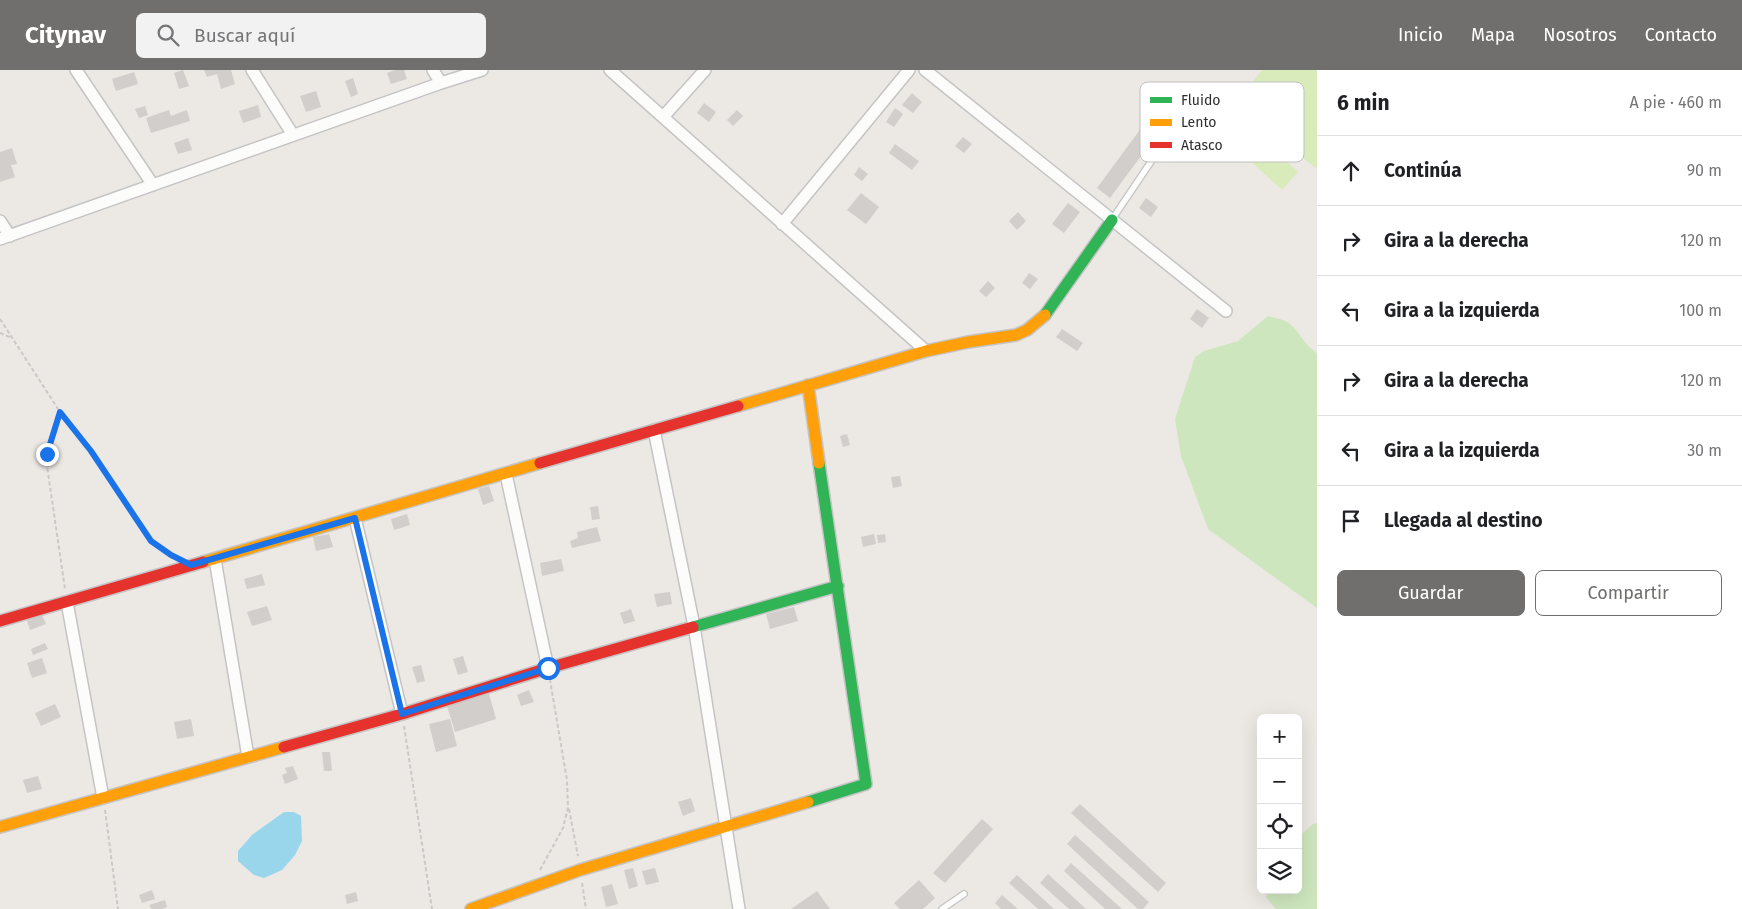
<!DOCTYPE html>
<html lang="es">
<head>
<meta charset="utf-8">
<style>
  :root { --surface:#fff; --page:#f2f2f2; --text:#202124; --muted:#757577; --line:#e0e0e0; --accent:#706f6e }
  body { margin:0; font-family:"Fira Sans",sans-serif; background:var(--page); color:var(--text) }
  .controls { position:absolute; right:15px; bottom:15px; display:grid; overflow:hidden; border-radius:8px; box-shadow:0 5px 20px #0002 }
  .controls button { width:45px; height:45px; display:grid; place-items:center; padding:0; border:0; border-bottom:1px solid var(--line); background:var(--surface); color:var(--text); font:25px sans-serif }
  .stop { position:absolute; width:15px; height:15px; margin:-11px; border:4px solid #1a73e8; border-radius:50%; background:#fff }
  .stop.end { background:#1a73e8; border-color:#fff; box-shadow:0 1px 5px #0008 }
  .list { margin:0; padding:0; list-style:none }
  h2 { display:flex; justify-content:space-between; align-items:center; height:65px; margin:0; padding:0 20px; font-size:21px }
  h2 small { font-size:16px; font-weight:400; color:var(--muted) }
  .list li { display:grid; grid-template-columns:32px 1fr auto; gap:15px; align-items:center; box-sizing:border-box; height:70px; padding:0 20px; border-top:1px solid var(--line) }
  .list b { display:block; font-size:19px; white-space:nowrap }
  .list em { font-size:16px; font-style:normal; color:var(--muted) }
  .actions { display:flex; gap:10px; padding:15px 20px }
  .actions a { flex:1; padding:11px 0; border:1px solid var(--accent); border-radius:8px; text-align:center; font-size:18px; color:var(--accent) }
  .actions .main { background:var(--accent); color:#fff }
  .icon { flex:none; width:28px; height:28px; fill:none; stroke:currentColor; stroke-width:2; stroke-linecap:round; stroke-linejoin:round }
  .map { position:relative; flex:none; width:1317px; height:839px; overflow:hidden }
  header { display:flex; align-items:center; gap:30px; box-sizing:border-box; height:70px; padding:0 25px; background:var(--accent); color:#fff }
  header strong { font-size:24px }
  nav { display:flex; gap:28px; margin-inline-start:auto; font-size:18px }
  .search { width:350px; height:45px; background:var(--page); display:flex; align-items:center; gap:12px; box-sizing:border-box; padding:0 18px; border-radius:8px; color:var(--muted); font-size:19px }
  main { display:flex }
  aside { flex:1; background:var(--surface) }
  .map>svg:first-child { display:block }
  .green { fill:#cee6be }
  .pitch { fill:#d9eabb }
  .water { fill:#99d6ec }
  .building { fill:#d1cecb }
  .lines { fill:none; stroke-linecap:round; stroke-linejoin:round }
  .lane-casing { stroke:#c5c4c5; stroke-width:8 }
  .street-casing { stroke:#c5c4c5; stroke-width:14 }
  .fast-casing { stroke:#c5c4c5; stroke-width:14 }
  .slow-casing { stroke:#c5c4c5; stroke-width:14 }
  .jam-casing { stroke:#c5c4c5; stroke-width:14 }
  .path { stroke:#c9c9c8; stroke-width:2; stroke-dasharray:4 2.5; stroke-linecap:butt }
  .lane { stroke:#fcfcfb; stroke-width:5.5 }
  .street { stroke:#fcfcfb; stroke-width:11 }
  .fast { stroke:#30b455; stroke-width:11 }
  .slow { stroke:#ff9f0a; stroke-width:11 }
  .jam { stroke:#e5322d; stroke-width:11 }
  .route { stroke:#1a73e8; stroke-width:6 }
  .key { fill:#fff; stroke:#c0c0c0; stroke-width:1 }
  .key-label { font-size:14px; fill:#2e2e2e }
</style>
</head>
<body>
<header>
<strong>Citynav</strong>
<div class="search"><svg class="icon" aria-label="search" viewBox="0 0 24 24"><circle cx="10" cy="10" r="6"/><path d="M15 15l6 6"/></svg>Buscar aquí</div>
<nav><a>Inicio</a><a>Mapa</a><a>Nosotros</a><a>Contacto</a></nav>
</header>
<main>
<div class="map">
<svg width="1317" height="839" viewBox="0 0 1317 839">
  <rect width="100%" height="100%" fill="#ece8e4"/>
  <path class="green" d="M1268,246C1274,248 1282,249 1287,252C1300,260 1304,276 1317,283V538L1208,459L1181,386L1175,349L1195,287L1204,281L1238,271Z
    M1317,753V839H1276L1266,827L1269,820H1298V767L1313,754Z"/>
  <path class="pitch" d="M1262,0H1317V99L1235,34Z
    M1261,68L1298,102L1282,120L1245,86Z"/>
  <path class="water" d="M284,742H294L301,746L302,771L295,785L282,800L264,808L254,805L238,791V781L252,765Z"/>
  <path class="building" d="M183,0L189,16L179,19L174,3Z
    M204,0H231L235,14L221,19L217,4L207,7Z
    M395,0H404L407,9L391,14L387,3Z
    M134,2L138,14L116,21L112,9Z
    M353,8L358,24L351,27L345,11Z
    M316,21L321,37L306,42L300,26Z
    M912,23L922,32L913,43L902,35Z
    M704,33L716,42L709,52L697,43Z
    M258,35L261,47L243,53L239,41Z
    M145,36L148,45L139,48L135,39Z
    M895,38L903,44L894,57L886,52Z
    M169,40L171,46L187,40L190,51L151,63L146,48Z
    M737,40L743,46L733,56L727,50Z
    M1153,42L1166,52L1110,128L1097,118Z
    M963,67L972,74L964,83L955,76Z
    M188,68L192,80L178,84L174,73Z
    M895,74L919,91L912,100L889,83Z
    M12,78L17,94L11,95L15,107L0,112V82Z
    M859,97L868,104L862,111L854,105Z
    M861,123L879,137L866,154L847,140Z
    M1146,128L1158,137L1151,147L1139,138Z
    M1068,133L1080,142L1064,163L1052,154Z
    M1018,142L1026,151L1017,160L1009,151Z
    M1029,203L1038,209L1030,219L1022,213Z
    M988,211L995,218L986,227L979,221Z
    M1197,239L1209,248L1202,258L1190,249Z
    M1062,259L1083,273L1077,281L1056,267Z
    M847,364L850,375L843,377L840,366Z
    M900,406L902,416L893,418L891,407Z
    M489,416L494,431L483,435L478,419Z
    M598,436L600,449L592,450L590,437Z
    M407,444L410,455L394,460L391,449Z
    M597,457L601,471L572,478L570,471L578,468L577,462Z
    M329,464L333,477L316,481L313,467Z
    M874,464L876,474L863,477L861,467Z
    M885,464L886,472L878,473L877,465Z
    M561,489L564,501L542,506L540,493Z
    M262,504L265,515L247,519L244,509Z
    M670,522L672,534L657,537L654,524Z
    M267,536L272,550L252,556L247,542Z
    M794,537L798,551L770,559L766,544Z
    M631,539L635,551L624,554L620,543Z
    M42,545L46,554L30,560L27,551Z
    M45,573L48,579L33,585L31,579Z
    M463,586L468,602L458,605L453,589Z
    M42,588L47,603L32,608L27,593Z
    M421,595L425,611L417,613L412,597Z
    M529,620L534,632L521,636L517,625Z
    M489,624L496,649L455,662L447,636Z
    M55,634L61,647L41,656L35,643Z
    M191,649L194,666L177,669L174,652Z
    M450,649L457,676L436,682L429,654Z
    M322,682H330L332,701H324Z
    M293,696L298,709L285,714L282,705L287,703L285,698Z
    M38,706L42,719L27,723L23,710Z
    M691,728L695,741L683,746L678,732Z
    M1080,734L1166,813L1158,822L1071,743Z
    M982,749L993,759L945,813L933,803Z
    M1075,765L1149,832L1143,839H1138L1067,774Z
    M1071,793L1122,839H1105L1064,801Z
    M633,798L638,816L629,819L624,800Z
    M655,798L659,812L646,815L642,801Z
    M1048,804L1086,839H1069L1040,813Z
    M1017,805L1054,839H1038L1009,813Z
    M919,810L935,828L923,839H900L894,833Z
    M612,814L618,834L606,837L601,817Z
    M152,820L155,829L142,833L139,825Z
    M817,821L830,839H791Z
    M356,822L358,831L347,834L345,825Z
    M1002,825L1018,839H1001L995,833Z
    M165,830L167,837L162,839H151L149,835Z"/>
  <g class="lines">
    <defs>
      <path id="lane" d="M1113,148L1175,56
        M942,839L964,824"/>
      <path id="street" d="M76,0L153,115
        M252,0L293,65
        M433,0L441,13
        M610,0L926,281
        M925,0L1226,241
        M663,47L705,0
        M0,151L10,166
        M782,154L909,0
        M0,169L441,13L482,0
        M654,360L694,556L739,839
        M506,404L548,598
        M355,448L402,644
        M215,489L248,687
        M67,532L103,728"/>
      <path id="fast" d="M1045,245L1112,150
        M693,557L838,516
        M808,732L866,714L819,393"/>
      <path id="slow" d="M808,315L819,393
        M738,336L926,281L968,272L1016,265L1027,260L1045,245
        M203,492L540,393
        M0,757L284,677
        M471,839L580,800L808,732"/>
      <path id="jam" d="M540,393L738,336
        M0,551L203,492
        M284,677L402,644L548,598L693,557"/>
    </defs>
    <use href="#lane" class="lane-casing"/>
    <use href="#street" class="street-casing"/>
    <use href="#fast" class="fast-casing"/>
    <use href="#slow" class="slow-casing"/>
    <use href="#jam" class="jam-casing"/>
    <path class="path" d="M0,249L60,342L91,381L151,471L175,487
      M0,263L12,268
      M60,342L47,384V396L65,519
      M404,656L432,839
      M569,739L578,786
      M105,740L118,839
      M540,800L563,758L568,738L567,710L550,610
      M582,813L586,839"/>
    <use href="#lane" class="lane"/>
    <use href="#street" class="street"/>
    <use href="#fast" class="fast"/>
    <use href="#slow" class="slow"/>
    <use href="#jam" class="jam"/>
  </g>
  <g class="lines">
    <path class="route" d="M47,384L60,342L91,381L151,471L171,485L191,495L355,448L402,644L548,598"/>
  </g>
  <rect x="1140" y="12" width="164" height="80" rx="8" class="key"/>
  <rect x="1150" y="27" width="22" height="6" fill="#30b455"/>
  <rect x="1150" y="49" width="22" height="7" fill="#ff9f0a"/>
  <rect x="1150" y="72" width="22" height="6" fill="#e5322d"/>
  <g class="key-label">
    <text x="1181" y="35">Fluido</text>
    <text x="1181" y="57">Lento</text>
    <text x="1181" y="80">Atasco</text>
  </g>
</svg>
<div class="controls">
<button>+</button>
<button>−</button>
<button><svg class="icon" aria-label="locate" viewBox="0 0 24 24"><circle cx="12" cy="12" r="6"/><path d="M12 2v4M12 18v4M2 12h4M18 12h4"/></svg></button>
<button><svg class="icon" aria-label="layers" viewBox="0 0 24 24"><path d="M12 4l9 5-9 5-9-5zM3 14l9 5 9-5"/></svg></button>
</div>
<div class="stop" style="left:548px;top:598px"></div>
<div class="stop end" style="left:47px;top:384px"></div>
</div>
<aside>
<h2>6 min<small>A pie · 460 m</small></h2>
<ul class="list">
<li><svg class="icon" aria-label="ahead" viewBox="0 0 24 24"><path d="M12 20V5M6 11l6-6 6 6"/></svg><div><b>Continúa</b></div><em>90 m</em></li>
<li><svg class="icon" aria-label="right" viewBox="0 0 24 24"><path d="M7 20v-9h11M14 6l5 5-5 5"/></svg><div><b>Gira a la derecha</b></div><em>120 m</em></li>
<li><svg class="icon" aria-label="left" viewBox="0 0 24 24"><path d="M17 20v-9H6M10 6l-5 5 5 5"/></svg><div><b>Gira a la izquierda</b></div><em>100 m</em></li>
<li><svg class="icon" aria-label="right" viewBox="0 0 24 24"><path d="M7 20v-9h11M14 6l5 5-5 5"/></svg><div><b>Gira a la derecha</b></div><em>120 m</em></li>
<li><svg class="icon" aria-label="left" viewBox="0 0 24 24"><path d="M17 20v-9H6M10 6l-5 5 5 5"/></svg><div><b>Gira a la izquierda</b></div><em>30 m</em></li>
<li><svg class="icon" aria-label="arrive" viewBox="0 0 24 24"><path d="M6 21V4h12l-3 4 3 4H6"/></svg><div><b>Llegada al destino</b></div></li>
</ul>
<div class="actions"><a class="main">Guardar</a><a>Compartir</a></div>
</aside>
</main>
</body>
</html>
